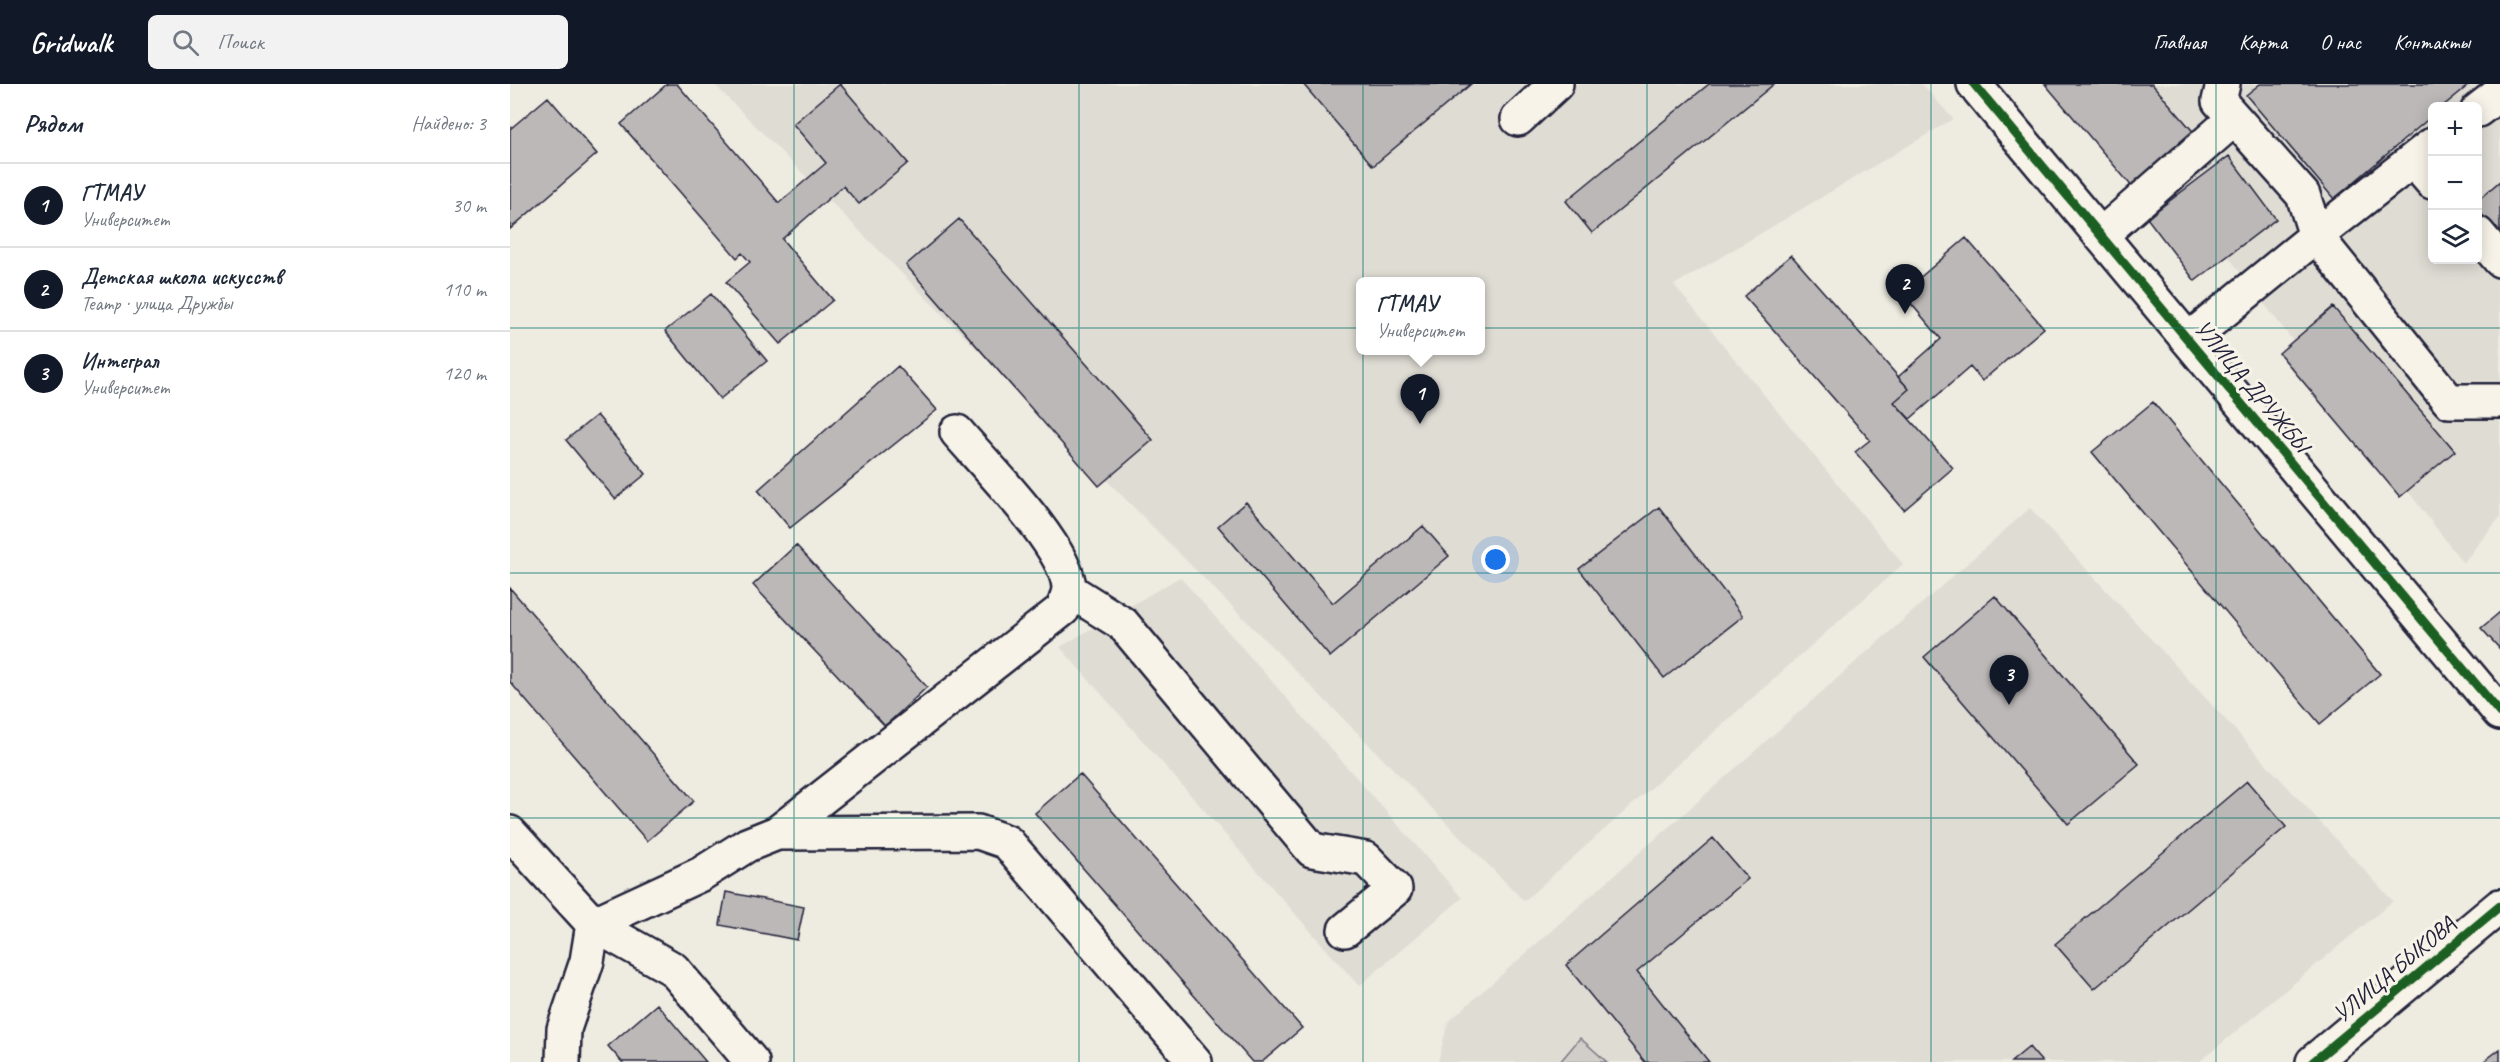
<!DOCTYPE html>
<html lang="ru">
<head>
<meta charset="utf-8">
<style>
  :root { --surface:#fff; --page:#f2f2f3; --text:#1f2937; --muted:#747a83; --line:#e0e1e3; --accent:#111827 }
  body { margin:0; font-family:Caveat,sans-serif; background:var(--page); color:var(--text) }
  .controls { position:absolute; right:18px; top:18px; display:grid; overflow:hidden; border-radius:9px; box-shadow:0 3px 15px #0003 }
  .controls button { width:54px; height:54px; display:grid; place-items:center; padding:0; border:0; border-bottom:2px solid var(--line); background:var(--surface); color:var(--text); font:30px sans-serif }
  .you { position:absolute; left:986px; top:476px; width:21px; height:21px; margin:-15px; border:4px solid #fff; border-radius:50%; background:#1a73e8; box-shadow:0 0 0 9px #1a73e833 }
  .badge { display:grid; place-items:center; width:39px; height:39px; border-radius:50%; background:var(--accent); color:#fff; font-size:20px; font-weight:700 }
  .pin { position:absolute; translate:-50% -50px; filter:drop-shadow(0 2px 3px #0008) }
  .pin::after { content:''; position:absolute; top:32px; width:21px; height:18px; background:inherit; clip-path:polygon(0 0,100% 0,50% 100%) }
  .popup { position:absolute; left:846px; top:193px; width:129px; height:78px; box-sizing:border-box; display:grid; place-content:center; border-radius:9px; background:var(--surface); filter:drop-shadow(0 2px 4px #0005); font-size:20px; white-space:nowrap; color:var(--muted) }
  .popup b { font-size:22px; color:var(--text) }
  .popup::after { content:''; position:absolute; left:50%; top:100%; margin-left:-12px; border:12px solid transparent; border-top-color:var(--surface) }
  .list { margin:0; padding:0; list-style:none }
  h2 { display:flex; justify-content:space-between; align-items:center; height:78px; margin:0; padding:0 24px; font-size:26px }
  h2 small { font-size:20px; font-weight:400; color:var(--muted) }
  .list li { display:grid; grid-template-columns:39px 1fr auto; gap:18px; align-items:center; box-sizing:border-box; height:84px; padding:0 24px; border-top:2px solid var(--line) }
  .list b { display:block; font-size:22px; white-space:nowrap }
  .list p { margin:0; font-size:20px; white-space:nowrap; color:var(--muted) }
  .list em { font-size:20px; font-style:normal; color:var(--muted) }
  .icon { flex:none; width:33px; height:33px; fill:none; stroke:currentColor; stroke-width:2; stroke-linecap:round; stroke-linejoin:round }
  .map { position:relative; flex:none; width:1990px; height:978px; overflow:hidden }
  header { display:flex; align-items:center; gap:36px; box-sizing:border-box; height:84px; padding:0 30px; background:var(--accent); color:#fff }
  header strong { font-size:28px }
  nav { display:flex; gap:33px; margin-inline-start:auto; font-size:21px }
  .search { width:420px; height:54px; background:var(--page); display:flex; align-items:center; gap:15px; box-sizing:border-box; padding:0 21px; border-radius:9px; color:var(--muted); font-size:22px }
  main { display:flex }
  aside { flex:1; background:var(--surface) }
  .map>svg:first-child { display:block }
  .built { fill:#dfdcd4; fill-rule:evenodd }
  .green { fill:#d1cdc9; stroke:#7a7882; stroke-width:1.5 }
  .building { fill:#bbb8b7; stroke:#22223b; stroke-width:1.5 }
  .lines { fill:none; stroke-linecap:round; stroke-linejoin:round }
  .minor-casing { stroke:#22223b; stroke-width:38 }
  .minor { stroke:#f7f3e8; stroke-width:33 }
  .cycleway-casing { stroke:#f7f3e8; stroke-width:13 }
  .cycleway { stroke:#1b5e20; stroke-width:9 }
  .grid { fill:none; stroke:#0f766e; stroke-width:1.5; stroke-opacity:0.55 }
  .labels { text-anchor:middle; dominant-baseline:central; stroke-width:6; stroke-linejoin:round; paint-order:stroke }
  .street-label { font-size:24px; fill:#22223b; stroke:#f7f3e8 }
</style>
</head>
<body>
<header>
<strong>Gridwalk</strong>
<div class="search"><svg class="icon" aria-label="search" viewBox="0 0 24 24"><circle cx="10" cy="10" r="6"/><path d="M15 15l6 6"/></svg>Поиск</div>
<nav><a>Главная</a><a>Карта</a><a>О нас</a><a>Контакты</a></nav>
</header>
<main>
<aside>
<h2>Рядом<small>Найдено: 3</small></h2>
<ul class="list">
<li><span class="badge">1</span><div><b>ГТМАУ</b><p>Университет</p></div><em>30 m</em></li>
<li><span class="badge">2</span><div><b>Детская школа искусств</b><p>Театр · улица Дружбы</p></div><em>110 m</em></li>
<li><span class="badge">3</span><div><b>Интеграл</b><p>Университет</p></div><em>120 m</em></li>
</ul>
</aside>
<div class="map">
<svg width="1990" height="978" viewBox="0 0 1990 978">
  <rect width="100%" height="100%" fill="#eeebe1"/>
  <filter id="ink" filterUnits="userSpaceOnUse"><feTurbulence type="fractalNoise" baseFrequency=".0167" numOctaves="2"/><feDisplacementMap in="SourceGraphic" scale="12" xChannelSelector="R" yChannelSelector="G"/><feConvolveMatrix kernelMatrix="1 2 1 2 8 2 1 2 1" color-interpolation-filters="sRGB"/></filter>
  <g filter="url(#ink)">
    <path class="built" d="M204,0H1412L1443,35L1164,201L1393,480L1014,817ZM850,198H970V266H850Z
      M1586,0H1990V433L1953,479ZM1922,22H1968V176H1922Z
      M1520,424L1883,817L1689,978H928L938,938Z
      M670,493L952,814L849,902L550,563Z"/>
    <path class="green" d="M1070,954L1097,978H1050Z"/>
    <path class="building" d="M157,0H167L269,119L316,79L283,40L330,0L398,79L349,120L333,102L272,155L323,216L270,260L216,198L240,178L232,169L227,174L111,40Z
      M793,0H961L863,82Z
      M1199,0H1264L1082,149L1056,117Z
      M1535,0H1642L1687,52L1624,105Z
      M1750,0H1960L1933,22H1922V32L1824,115L1736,11Z
      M38,13L87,70L0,145V45Z
      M1719,72L1766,135L1685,197L1637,134Z
      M1990,97V151L1968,126V116Z
      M449,135L643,356L589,402L396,181Z
      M1456,154L1534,244L1472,297L1460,283L1400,335L1384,318L1399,305L1388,293L1431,255L1392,209Z
      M1281,171L1399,305L1384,318L1443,384L1394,426L1345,368L1360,356L1234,212Z
      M201,210L257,277L210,315L155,247Z
      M1823,223L1945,367L1890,413L1769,269Z
      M388,282L427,326L280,444L248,406Z
      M1643,318L1870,590L1810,640L1582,368Z
      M87,331L136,390L105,415L56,356Z
      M736,418L823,519L913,442L939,472L820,573L708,442Z
      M1149,423L1233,532L1154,594L1069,485Z
      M286,461L417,603L375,642L243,501Z
      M0,504L184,717L137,757L0,598Z
      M1485,512L1629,680L1558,740L1414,573Z
      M1990,528V565L1971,544Z
      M570,690L792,944L752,978H742L525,729Z
      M1737,697L1776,743L1584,905L1545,860Z
      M1203,754L1238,795L1127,888L1199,978H1135L1056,881Z
      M216,808L294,823L287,856L210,841Z
      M147,920L196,978H112L98,962Z
      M1519,963L1532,978H1501Z
      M1990,965V978H1973Z"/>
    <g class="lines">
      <defs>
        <path id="minor" d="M1464,0L1990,629
          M1713,0L1709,17L1793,111L1806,152L1939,317H1990
          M1968,26L1990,9
          M1008,35L1046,0
          M1903,76L1922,98
          M1968,150L1990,176
          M1591,151L1724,35
          M1678,256L1806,152L1922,61
          M559,506L613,540L802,766L856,775L885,805L835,846
          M0,749L83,840L77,877L54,945L53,978
          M267,749L468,748L497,758L685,978
          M83,840L191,790L237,761L267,749L553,525C555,519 559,510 559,503C556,462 476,382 447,348
          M83,840L163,885L242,978
          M1803,978L1990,822"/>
      </defs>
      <use href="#minor" class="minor-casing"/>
      <use href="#minor" class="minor"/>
      <defs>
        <path id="cycleway" d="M1464,0L1990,629
          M1803,978L1990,822"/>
      </defs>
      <use href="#cycleway" class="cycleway-casing"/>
      <use href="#cycleway" class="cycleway"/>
    </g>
  </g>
  <path class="grid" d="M284,0V978M569,0V978M853,0V978M1137,0V978M1421,0V978M1706,0V978M0,244H1990M0,489H1990M0,734H1990"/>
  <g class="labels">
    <g class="street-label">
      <text transform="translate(1742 302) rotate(50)">УЛИЦА ДРУЖБЫ</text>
      <text transform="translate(1884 885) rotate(-40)">УЛИЦА БЫКОВА</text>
    </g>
  </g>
</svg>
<div class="controls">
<button>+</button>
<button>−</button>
<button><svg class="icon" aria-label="layers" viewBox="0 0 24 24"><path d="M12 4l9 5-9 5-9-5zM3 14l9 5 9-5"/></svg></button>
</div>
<div class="you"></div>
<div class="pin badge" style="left:910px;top:340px">1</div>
<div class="popup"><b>ГТМАУ</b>Университет</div>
<div class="pin badge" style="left:1395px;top:230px">2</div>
<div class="pin badge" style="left:1499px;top:621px">3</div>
</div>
</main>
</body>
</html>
